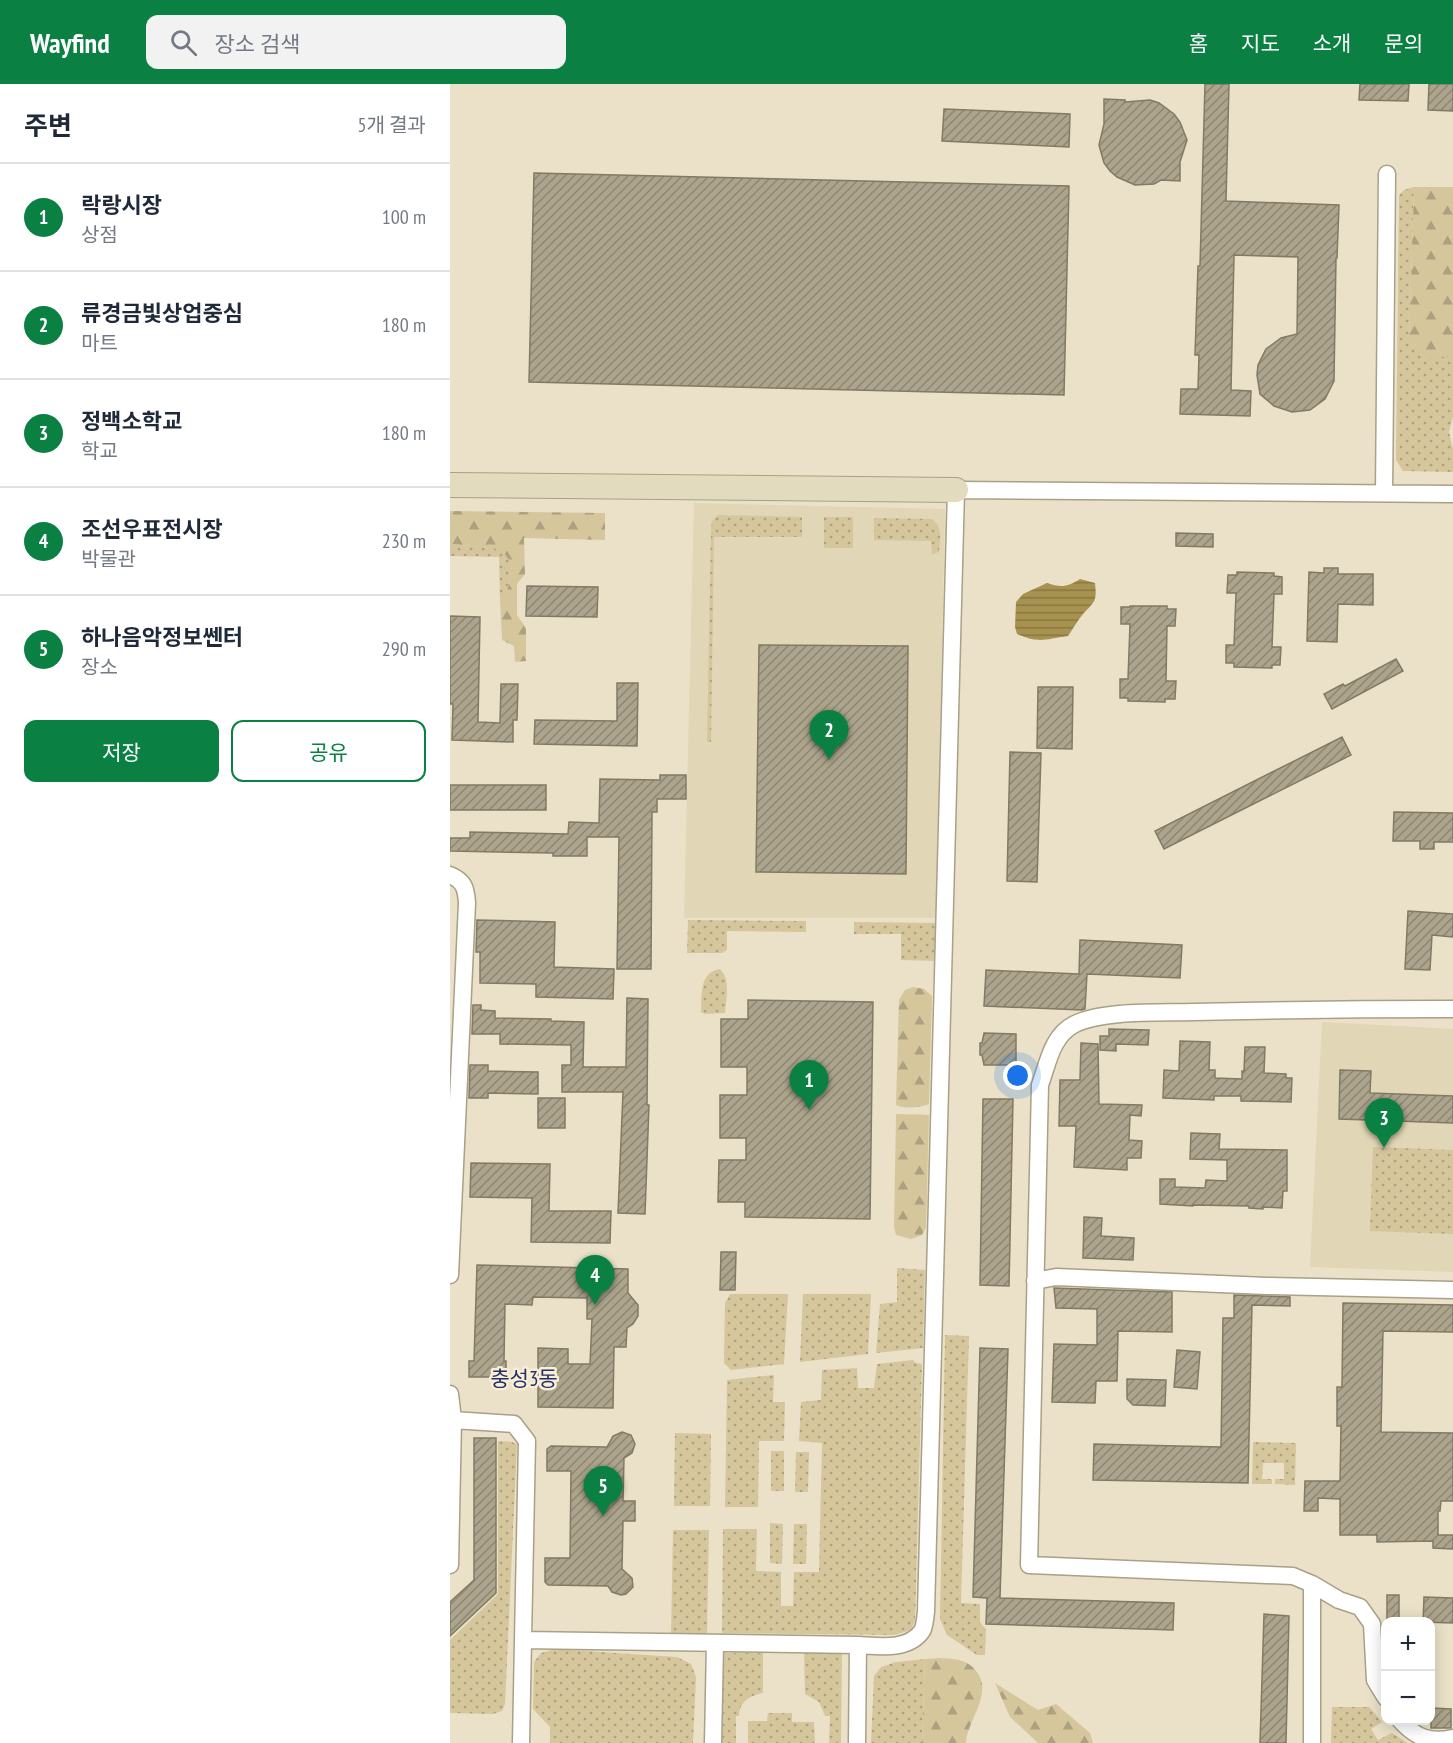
<!DOCTYPE html>
<html lang="ko">
<head>
<meta charset="utf-8">
<style>
  :root { --surface:#fff; --page:#f2f2f3; --text:#1f2937; --muted:#747a83; --line:#e0e1e3; --accent:#0b8043 }
  body { margin:0; font-family:"PT Sans Narrow","Noto Sans KR",sans-serif; background:var(--page); color:var(--text) }
  .controls { position:absolute; right:18px; bottom:18px; display:grid; overflow:hidden; border-radius:12px; box-shadow:0 3px 15px #0003 }
  .controls button { width:54px; height:54px; display:grid; place-items:center; padding:0; border:0; border-bottom:2px solid var(--line); background:var(--surface); color:var(--text); font:30px sans-serif }
  .you { position:absolute; left:568px; top:992px; width:21px; height:21px; margin:-15px; border:4px solid #fff; border-radius:50%; background:#1a73e8; box-shadow:0 0 0 9px #1a73e833 }
  .badge { display:grid; place-items:center; width:39px; height:39px; border-radius:50%; background:var(--accent); color:#fff; font-size:20px; font-weight:700 }
  .pin { position:absolute; translate:-50% -50px; filter:drop-shadow(0 2px 3px #0008) }
  .pin::after { content:''; position:absolute; top:32px; width:21px; height:18px; background:inherit; clip-path:polygon(0 0,100% 0,50% 100%) }
  .list { margin:0; padding:0; list-style:none }
  h2 { display:flex; justify-content:space-between; align-items:center; height:78px; margin:0; padding:0 24px; font-size:26px }
  h2 small { font-size:20px; font-weight:400; color:var(--muted) }
  .list li { display:grid; grid-template-columns:39px 1fr auto; gap:18px; align-items:center; box-sizing:border-box; height:108px; padding:0 24px; border-top:2px solid var(--line) }
  .list b { display:block; font-size:22px; white-space:nowrap }
  .list p { margin:0; font-size:20px; white-space:nowrap; color:var(--muted) }
  .list em { font-size:20px; font-style:normal; color:var(--muted) }
  .actions { display:flex; gap:12px; padding:18px 24px }
  .actions a { flex:1; padding:14px 0; border:2px solid var(--accent); border-radius:12px; text-align:center; font-size:21px; color:var(--accent) }
  .actions .main { background:var(--accent); color:#fff }
  .icon { flex:none; width:33px; height:33px; fill:none; stroke:currentColor; stroke-width:2; stroke-linecap:round; stroke-linejoin:round }
  .map { position:relative; flex:none; width:1003px; height:1659px; overflow:hidden }
  header { display:flex; align-items:center; gap:36px; box-sizing:border-box; height:84px; padding:0 30px; background:var(--accent); color:#fff }
  header strong { font-size:28px }
  nav { display:flex; gap:33px; margin-inline-start:auto; font-size:21px }
  .search { width:420px; height:54px; background:var(--page); display:flex; align-items:center; gap:15px; box-sizing:border-box; padding:0 21px; border-radius:12px; color:var(--muted); font-size:22px }
  main { display:flex }
  aside { flex:1; background:var(--surface) }
  .map>svg:first-child { display:block }
  .built { fill:#e1d6b5 }
  .grass { fill:url(#grass-dots) }
  .forest { fill:url(#forest-firs) }
  .water { fill:url(#water-rules) }
  .building { fill:url(#building-hatch); stroke:#827a63; stroke-width:1.5 }
  .lines { fill:none; stroke-linecap:round; stroke-linejoin:round }
  .minor-casing { stroke:#a8a087; stroke-width:19 }
  .secondary-casing { stroke:#a8a087; stroke-width:26 }
  .minor { stroke:#fff; stroke-width:16 }
  .secondary { stroke:#e3dbbe; stroke-width:24 }
  .labels { text-anchor:middle; dominant-baseline:central; stroke-width:5; stroke-linejoin:round; paint-order:stroke }
  .quarter-label { font-size:21px; fill:#242e67; stroke:#f7eed5 }
</style>
</head>
<body>
<header>
<strong>Wayfind</strong>
<div class="search"><svg class="icon" aria-label="search" viewBox="0 0 24 24"><circle cx="10" cy="10" r="6"/><path d="M15 15l6 6"/></svg>장소 검색</div>
<nav><a>홈</a><a>지도</a><a>소개</a><a>문의</a></nav>
</header>
<main>
<aside>
<h2>주변<small>5개 결과</small></h2>
<ul class="list">
<li><span class="badge">1</span><div><b>락랑시장</b><p>상점</p></div><em>100 m</em></li>
<li><span class="badge">2</span><div><b>류경금빛상업중심</b><p>마트</p></div><em>180 m</em></li>
<li><span class="badge">3</span><div><b>정백소학교</b><p>학교</p></div><em>180 m</em></li>
<li><span class="badge">4</span><div><b>조선우표전시장</b><p>박물관</p></div><em>230 m</em></li>
<li><span class="badge">5</span><div><b>하나음악정보쎈터</b><p>장소</p></div><em>290 m</em></li>
</ul>
<div class="actions"><a class="main">저장</a><a>공유</a></div>
</aside>
<div class="map">
<svg width="1003" height="1659" viewBox="0 0 1003 1659">
  <defs>
    <pattern id="grass-dots" width="8" height="8" patternUnits="userSpaceOnUse" patternTransform="scale(1.5)"><rect width="8" height="8" fill="#d5c69c"/><path d="M2 2h.1M6 6h.1" fill="none" stroke="#aea17f" stroke-width="1.8" stroke-linecap="round"/></pattern>
    <pattern id="forest-firs" width="22" height="20" patternUnits="userSpaceOnUse" patternTransform="scale(1.5)"><rect width="22" height="20" fill="#d5c69c"/><path d="M5 1l3.5 6h-7zM16 11l3.5 6h-7z" fill="#aea17f"/></pattern>
    <pattern id="water-rules" width="6" height="5" patternUnits="userSpaceOnUse" patternTransform="scale(1.5)"><rect width="6" height="5" fill="#a7924f"/><path d="M0 2.5h6" fill="none" stroke="#897842"/></pattern>
    <pattern id="building-hatch" width="6" height="6" patternUnits="userSpaceOnUse" patternTransform="scale(1.5)"><rect width="6" height="6" fill="#aca48c"/><path d="M-1 1l2-2M0 6l6-6M5 7l2-2" fill="none" stroke="#8d8672"/></pattern>
  </defs>
  <rect width="100%" height="100%" fill="#eae1c8"/>
  <path class="built" d="M244,419L495,425L486,834H234Z
    M872,938L1003,945V1188L860,1183Z"/>
  <path class="grass" d="M964,103L959,255L1003,272V333L999,348L1003,365V388L953,387L946,376L949,111L954,106Z
    M268,431L352,433V453H264L261,658H257L261,446L262,437Z
    M374,433H403V464H374Z
    M424,434L481,435C493,441 490,456 489,468L482,470L481,457L424,456Z
    M0,460L52,465L62,480L59,501L54,514H50L49,473L0,472Z
    M238,836L356,837V848L277,847V866L272,869H237Z
    M404,838L485,839V877L451,876V850H404Z
    M270,885C281,895 276,915 275,929L255,930L251,928C252,911 249,888 270,885Z
    M923,1063L1003,1066V1150L920,1147Z
    M447,1184L475,1186L473,1264L426,1269L430,1220L447,1218Z
    M280,1210H338L334,1280L281,1286L274,1279L275,1219Z
    M353,1210H421L418,1270L350,1278Z
    M495,1251L519,1252L511,1519L530,1520V1539L536,1545L535,1571H527L497,1551L490,1535Z
    M463,1276L466,1279L472,1280L465,1537L461,1546L444,1551L272,1549L273,1445H307L306,1487L331,1488V1522H343L344,1488H369L372,1359L349,1357L351,1318L371,1316L372,1286L407,1284L408,1304H424L427,1280Z
    M324,1291L323,1318H335L334,1357H309L308,1423H275L277,1296Z
    M225,1349L261,1350L260,1422H224Z
    M48,1357L62,1358L67,1360L55,1620L52,1627L43,1630L0,1629V1556L48,1510Z
    M803,1358L846,1359L845,1401L825,1400V1395H834V1379H813L812,1395H822V1400H802Z
    M321,1367H334V1407H321Z
    M346,1368H359L358,1408H345Z
    M320,1439L333,1440L332,1480L320,1479Z
    M344,1440H357L356,1480H343Z
    M223,1446H259L257,1551H221Z
    M105,1565L227,1573L241,1580L246,1593L243,1659H100V1643L83,1625L84,1578L91,1569Z
    M354,1566H392L391,1659H379L380,1632H375L369,1618L355,1610Z
    M273,1569H313V1609C299,1612 290,1617 289,1632H286V1659H272Z
    M475,1575L472,1659H421L424,1592L431,1583L446,1578Z
    M882,1623H919L932,1638L921,1645L928,1656L942,1649L958,1659H881Z
    M318,1629H342V1638H364L365,1659H298V1637H317Z"/>
  <path class="forest" d="M964,103H1003V272L981,274L967,270L959,255Z
    M0,427L155,429V456L74,454L75,490L67,500V531L76,544V577L65,578L64,562L52,556L50,514L54,513L59,501L62,480L51,465L0,460Z
    M463,903L474,905L482,912L479,1020C470,1024 456,1025 446,1021L449,916L455,906Z
    M446,1030L479,1031L476,1143L472,1151L461,1155L446,1151L444,1143Z
    M489,1574C507,1575 519,1575 529,1591C541,1612 517,1638 516,1659H472L475,1575Z
    M545,1599L588,1626L606,1620L640,1649L643,1659H588L560,1633Z"/>
  <path class="water" d="M630,495L645,499C647,518 645,517 633,530C627,537 623,545 618,552C595,555 590,560 567,550L565,543L566,518L573,510L597,499C611,504 618,503 630,495Z"/>
  <path class="building" d="M755,0H779L776,117L889,121L887,174H886L884,297L875,315L860,326L842,328L824,322L810,310L807,291L808,281L816,265L831,254L847,250L848,173L784,171L781,306L801,307L800,332L730,330L731,305H748L749,271H745L748,182H750Z
    M910,0H959L958,17L909,16Z
    M979,0H1003V27L978,26Z
    M654,15L675,16V18L700,16L709,19L724,30L730,38L737,56L730,78V97L711,96L704,100L685,101L667,93L660,87L654,79L649,61L654,40Z
    M494,25L620,30L619,63L492,57Z
    M84,89L619,102L614,311L79,298Z
    M726,449L763,450V463L726,462Z
    M874,484H888V490H923V521L888,520L887,558L857,557L859,488L874,489Z
    M787,488L824,489V492L832,493V510H824L822,563H831L830,581H822V584L784,583V579H776V561H784L786,509H777L778,491H787Z
    M77,502L148,503L147,533L76,532Z
    M680,522H717V525H726L725,542H717L716,597H726L725,615H715V618L678,617V614H670V595H678L680,540H671V523H680Z
    M0,532L30,533L28,638L50,639L51,600H68L67,636H63V658L2,656L3,620H0Z
    M309,561L458,562L456,790L306,788Z
    M946,575L953,587L882,625L874,610L893,600L895,602Z
    M167,599H188L187,662L84,660L85,636L167,637Z
    M588,603H623L622,665L587,664Z
    M892,653L901,671L714,765L705,747Z
    M560,668L591,669L587,798L557,797Z
    M210,691H236V715H207V728H202L201,885H167L169,753H137V772H103V769L0,767V754H20V748L118,750L119,738L149,739L150,695L210,696Z
    M0,701H96V726H0Z
    M944,728L1003,729V758H984V765H970V757H943Z
    M958,827L1003,830V853L982,851L980,886L955,885Z
    M27,836L105,838L104,883L164,885L163,915L86,913V900L30,899V868H26Z
    M630,856L732,861L730,894L637,890L635,925L632,926L534,922L536,886L629,890Z
    M177,914L198,915L197,1021H199L195,1130L168,1129L173,1008H112V981H121V961L50,960V950H22V948L23,921H31V926L45,927V934L101,935V937L134,938L133,983H176Z
    M298,916L423,918L420,1135L295,1133V1118H268L269,1076H296V1054H270V1011H297V983H271V935H298Z
    M659,945L699,946L698,961L666,960V967L650,966V952H659Z
    M534,949L566,950V981H534L532,971H530V959H532Z
    M730,957L760,958L759,986H765V994L792,995V987H794L795,963H815L814,989L836,990V994H842L841,1018L791,1017V1012H764V1016L713,1014L714,986L729,987Z
    M631,959L648,960L649,1020L692,1021L691,1032L680,1031L679,1056L692,1057L691,1074H677V1086L624,1083L626,1042H609L610,996H630Z
    M20,981H38V987L88,988V1010L38,1009V1014H19Z
    M890,986L921,987L920,1009L1003,1012V1039L889,1035Z
    M88,1014H115V1044H88Z
    M533,1015H563L559,1202L530,1201Z
    M741,1049L770,1050L769,1065L837,1066V1107H833L832,1124L813,1123V1125L799,1124V1122L743,1121V1122L710,1120V1095H725V1103L755,1104L756,1096L777,1097V1076L740,1075Z
    M21,1079L100,1080L99,1127H161L160,1159L81,1158L82,1114L20,1113Z
    M634,1133L652,1134L651,1152L684,1154L683,1176L633,1174Z
    M271,1168H286L285,1206H270Z
    M27,1181L178,1185V1209L188,1221V1232L183,1240L177,1244L176,1263H164L163,1324L88,1323V1264L118,1265V1280H140L142,1235H137V1214L83,1213L82,1221L55,1220L54,1277H56V1293H19V1277H24Z
    M604,1204L722,1208V1248L668,1247L667,1297H646L645,1319L602,1318L604,1260L647,1261V1225L606,1224Z
    M784,1211L840,1213V1222L802,1221L798,1399L643,1396L644,1360L771,1363L773,1234H784Z
    M893,1219L1003,1221V1248L933,1247L931,1348L1003,1349V1417H991L990,1427H988V1451H1003V1465L983,1464V1457L927,1458V1451H890V1415L868,1414V1427H854L855,1397H890L891,1342H887V1303H892Z
    M530,1264L558,1265L550,1514L724,1519L723,1546L536,1540L537,1514L523,1513Z
    M727,1266L750,1268L747,1305L724,1303Z
    M677,1295L716,1296L715,1322L683,1321L677,1315Z
    M172,1348L181,1351L185,1360L182,1369L174,1374L173,1417H185V1437H173L172,1485L182,1494L183,1503L176,1510L171,1511L162,1508L158,1502L98,1501L95,1498V1474H120L121,1387H97V1365L101,1362L157,1363L163,1352Z
    M24,1354H46V1509L0,1552V1518L24,1496Z
    M937,1511H949V1538H937Z
    M974,1513L1003,1514V1539L973,1538Z
    M814,1530L839,1532L836,1659H810Z
    M981,1624L1001,1625V1644H981Z"/>
  <g class="lines">
    <defs>
      <path id="minor" d="M934,409L937,90
        M0,791C14,797 16,804 17,819L0,1191
        M585,1197L606,1193L817,1202L1003,1206
        M0,1310L3,1336L64,1340L77,1357L73,1556
        M0,1481L3,1336
        M862,1500V1659
        M936,1614L925,1596L922,1540L910,1523L889,1516L862,1500L843,1492L579,1481L590,1001C598,979 602,951 625,940C654,926 710,929 743,928C830,926 916,925 1003,925
        M950,1636C966,1654 980,1659 1003,1654
        M71,1659L73,1556L408,1561
        M263,1659L265,1559
        M407,1659L408,1561C429,1562 458,1567 472,1547C475,1542 475,1534 476,1528L506,406L1003,410"/>
      <path id="secondary" d="M0,401L506,406"/>
    </defs>
    <use href="#minor" class="minor-casing"/>
    <use href="#secondary" class="secondary-casing"/>
    <use href="#minor" class="minor"/>
    <use href="#secondary" class="secondary"/>
  </g>
  <g class="labels">
    <g class="quarter-label">
      <text x="74" y="1294">충성3동</text>
    </g>
  </g>
</svg>
<div class="controls">
<button>+</button>
<button>−</button>
</div>
<div class="you"></div>
<div class="pin badge" style="left:359px;top:1026px">1</div>
<div class="pin badge" style="left:379px;top:676px">2</div>
<div class="pin badge" style="left:934px;top:1064px">3</div>
<div class="pin badge" style="left:145px;top:1221px">4</div>
<div class="pin badge" style="left:153px;top:1432px">5</div>
</div>
</main>
</body>
</html>
